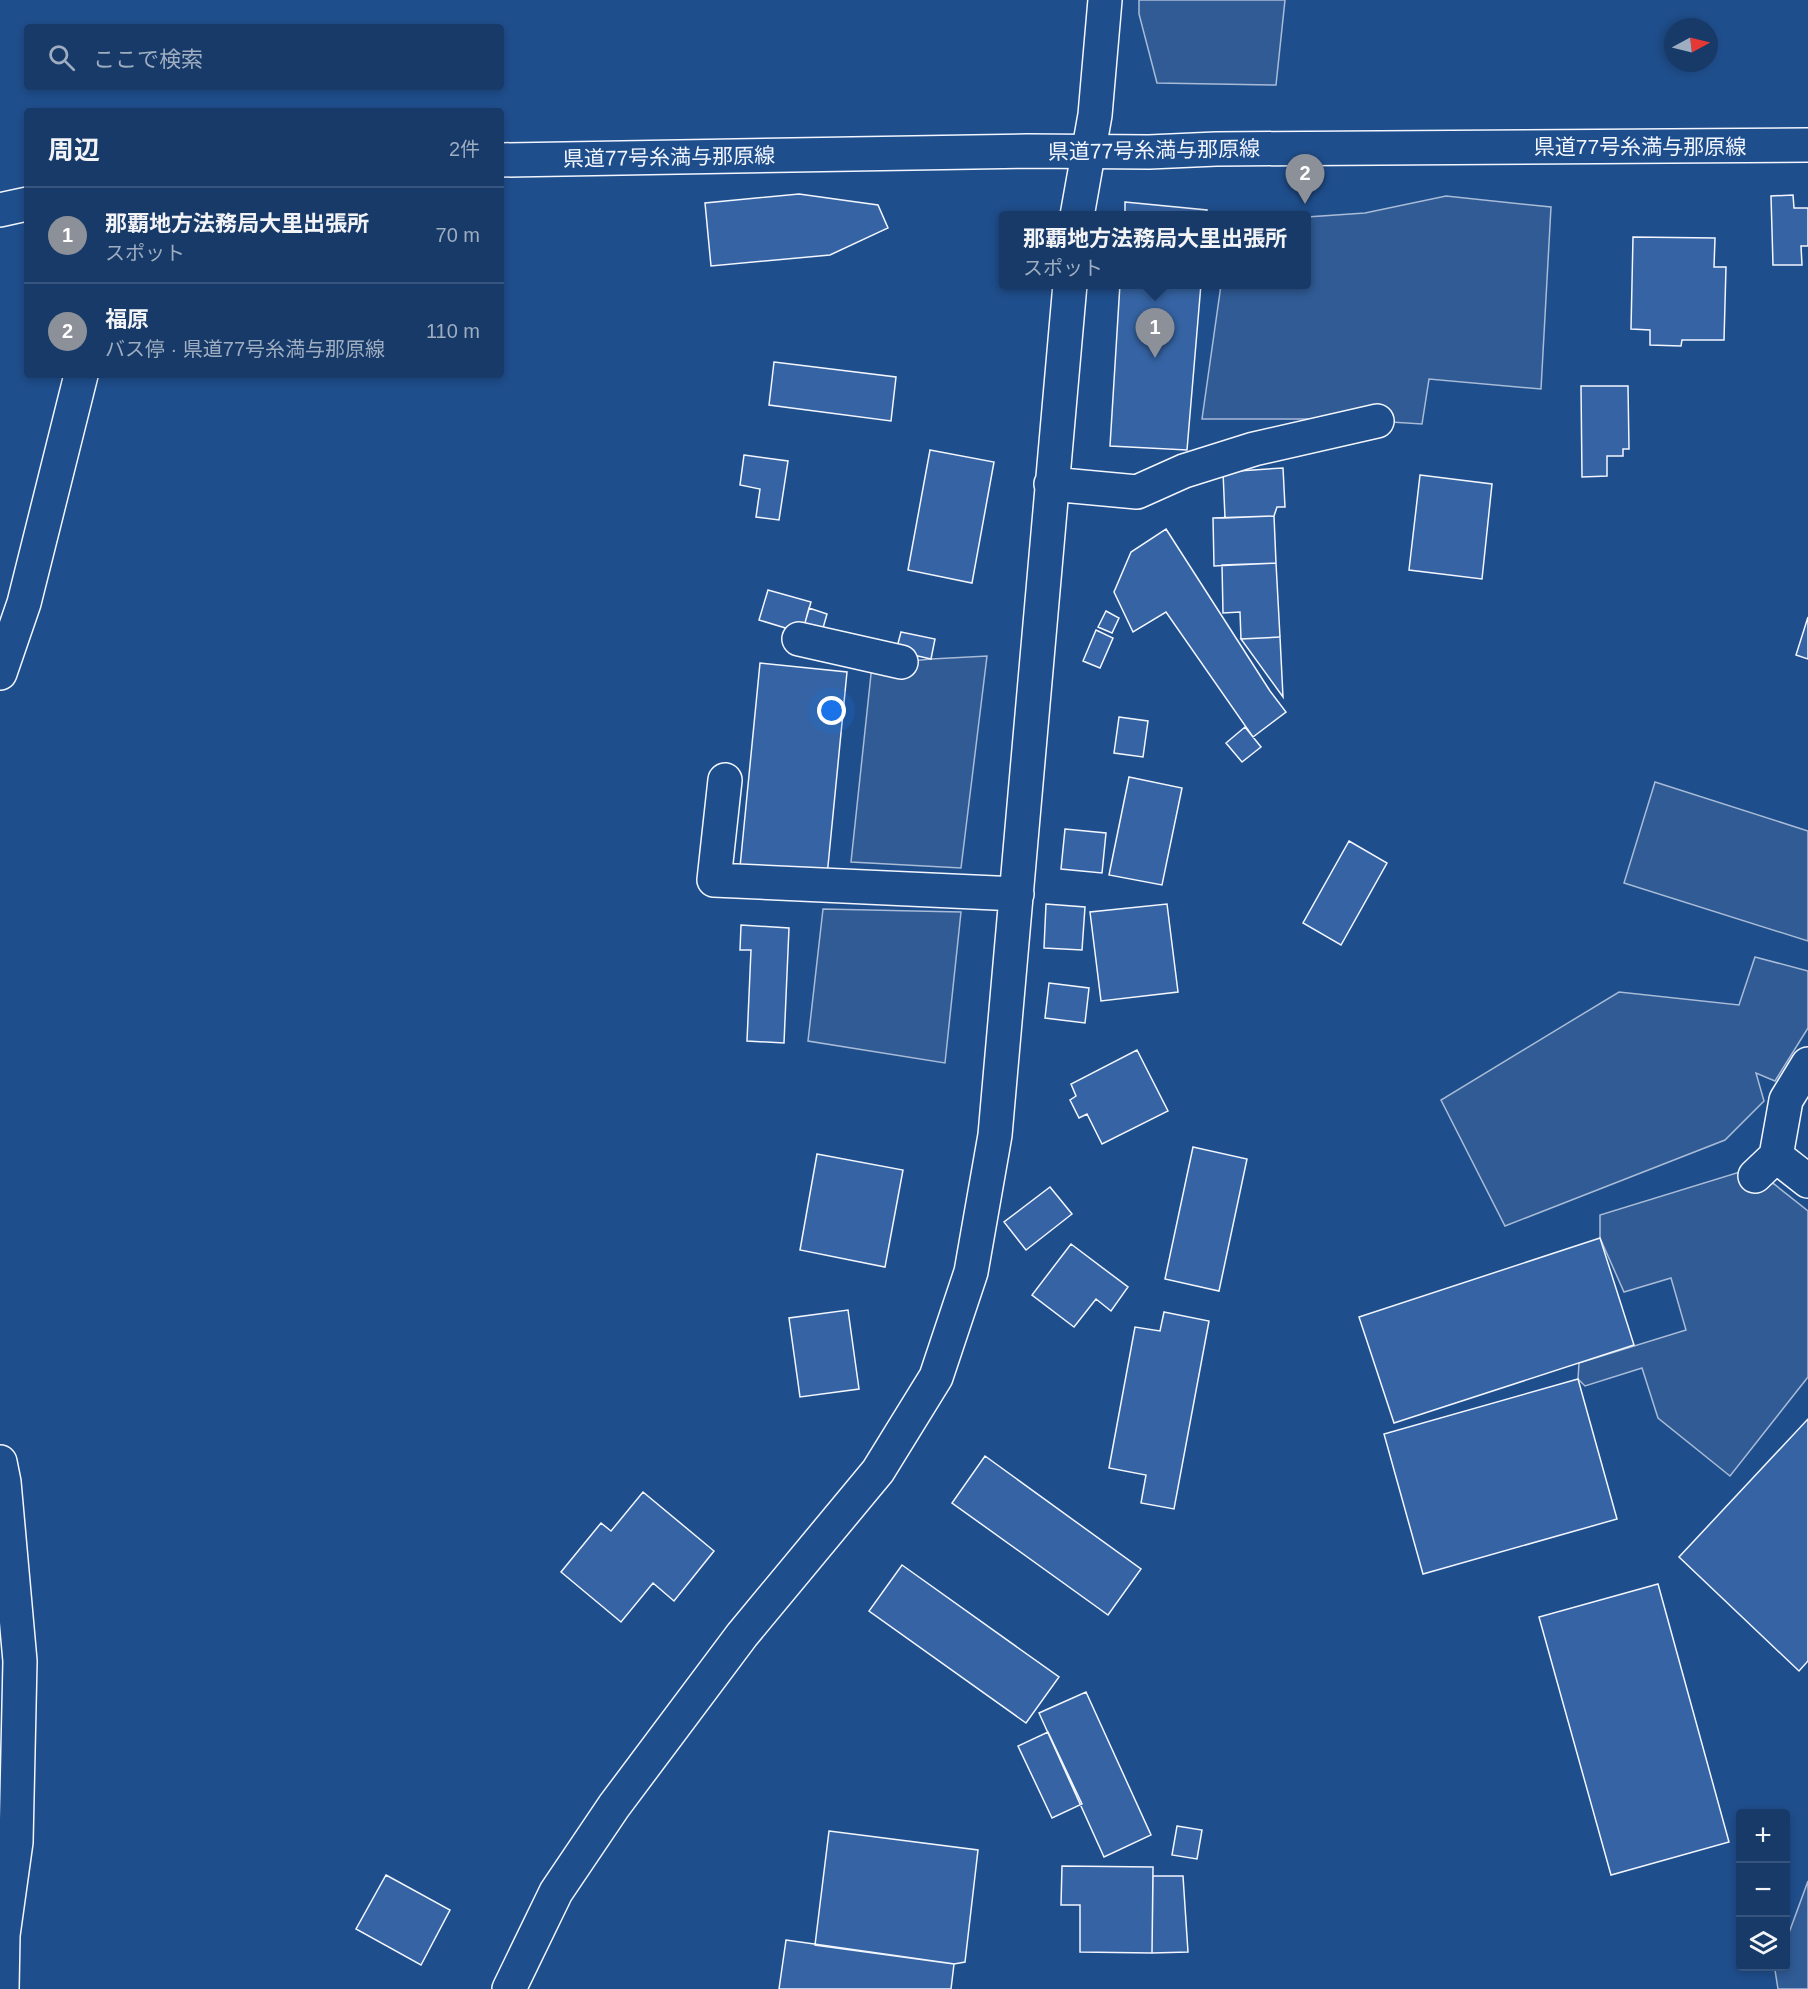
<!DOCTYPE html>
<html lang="ja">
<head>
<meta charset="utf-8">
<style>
  :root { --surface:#173a69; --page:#20416f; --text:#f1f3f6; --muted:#9eadc0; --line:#36547d; --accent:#8c9099 }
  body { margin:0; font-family:Arial,"Noto Sans JP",sans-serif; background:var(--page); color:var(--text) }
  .controls { position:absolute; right:18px; bottom:18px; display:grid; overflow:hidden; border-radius:6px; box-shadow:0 3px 9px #0003 }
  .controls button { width:54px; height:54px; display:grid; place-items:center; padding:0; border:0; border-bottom:2px solid var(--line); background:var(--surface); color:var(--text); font:30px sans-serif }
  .compass { position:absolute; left:1664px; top:18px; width:54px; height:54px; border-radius:50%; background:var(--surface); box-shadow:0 3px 9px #0003; rotate:83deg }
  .you { position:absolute; left:832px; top:711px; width:21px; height:21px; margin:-15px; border:4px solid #fff; border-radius:50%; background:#1a73e8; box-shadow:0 0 0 9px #1a73e833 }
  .badge { display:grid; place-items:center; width:39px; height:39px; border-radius:50%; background:var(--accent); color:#fff; font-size:20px; font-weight:700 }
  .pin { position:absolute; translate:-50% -50px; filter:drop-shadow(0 2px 3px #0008) }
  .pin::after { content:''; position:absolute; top:32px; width:21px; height:18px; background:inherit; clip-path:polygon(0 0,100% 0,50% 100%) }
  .popup { position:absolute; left:999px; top:211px; width:312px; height:78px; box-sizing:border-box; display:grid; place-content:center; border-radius:6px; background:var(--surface); filter:drop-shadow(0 2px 4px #0005); font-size:20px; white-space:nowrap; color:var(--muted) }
  .popup b { font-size:22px; color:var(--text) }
  .popup::after { content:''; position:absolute; left:50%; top:100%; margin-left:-12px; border:12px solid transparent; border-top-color:var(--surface) }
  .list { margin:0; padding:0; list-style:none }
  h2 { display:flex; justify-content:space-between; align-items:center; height:78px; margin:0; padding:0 24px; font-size:26px }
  h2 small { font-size:20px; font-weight:400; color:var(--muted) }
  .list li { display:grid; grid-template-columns:39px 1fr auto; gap:18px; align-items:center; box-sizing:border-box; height:96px; padding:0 24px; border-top:2px solid var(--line) }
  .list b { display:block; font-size:22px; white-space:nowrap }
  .list p { margin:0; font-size:20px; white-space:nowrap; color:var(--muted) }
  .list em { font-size:20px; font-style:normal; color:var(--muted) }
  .icon { flex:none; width:33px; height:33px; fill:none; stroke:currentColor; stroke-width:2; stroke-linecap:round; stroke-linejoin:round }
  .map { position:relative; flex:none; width:1808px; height:1989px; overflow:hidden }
  .search { position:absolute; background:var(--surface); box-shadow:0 3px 9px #0003; left:24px; top:24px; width:480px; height:66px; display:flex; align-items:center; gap:15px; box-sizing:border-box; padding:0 21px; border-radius:6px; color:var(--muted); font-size:22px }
  .panel { position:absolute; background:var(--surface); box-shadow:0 3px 9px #0003; left:24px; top:108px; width:480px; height:270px; border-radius:6px }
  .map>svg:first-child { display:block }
  .built { fill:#305b95; stroke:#a8bbd7; stroke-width:1.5 }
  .building { fill:#3563a3; stroke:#f2f6ff; stroke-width:1.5 }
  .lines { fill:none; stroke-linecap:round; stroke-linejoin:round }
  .minor-casing { stroke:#f2f6ff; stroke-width:36 }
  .major-casing { stroke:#f2f6ff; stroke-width:36 }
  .minor { stroke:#1f4e8c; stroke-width:33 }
  .major { stroke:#1f4e8c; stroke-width:33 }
  .labels { text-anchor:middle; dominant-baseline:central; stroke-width:4.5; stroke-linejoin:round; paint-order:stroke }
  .street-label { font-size:21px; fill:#f2f6ff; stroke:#1f4e8c }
</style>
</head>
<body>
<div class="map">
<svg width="1808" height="1989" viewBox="0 0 1808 1989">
  <rect width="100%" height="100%" fill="#1f4e8c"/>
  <path class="built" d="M1139,0H1285L1276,85L1157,83L1139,14Z
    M1446,196L1551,207L1541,389L1429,379L1422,424L1344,419H1202L1221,285L1306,284L1307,217L1365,213Z
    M987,656L961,868L851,862L872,665L931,659Z
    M1655,782L1808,831V941L1624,883Z
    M823,909L961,912L945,1063L808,1041Z
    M1755,957L1808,971V1028L1775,1081L1756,1073L1764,1101L1725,1140L1505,1226L1441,1100L1619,992L1739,1005Z
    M1743,1171L1774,1184L1808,1211V1377L1730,1476L1658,1418L1642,1368L1585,1386L1578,1379L1579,1363L1686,1330L1671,1278L1624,1292L1600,1238V1215Z
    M1808,1881V1989H1778L1775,1970L1776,1967L1786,1966V1941Z"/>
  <path class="building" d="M799,194L878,205L888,228L830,255L711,266L705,203Z
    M1793,195L1794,208H1808V246H1801L1802,265H1773L1771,196Z
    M1125,202L1207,210L1206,216H1125Z
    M1633,237L1715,238L1714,267H1726L1724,340H1682L1681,346L1650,345V330L1631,329Z
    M1120,284H1201L1187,450L1110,446Z
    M774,362L896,377L891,421L769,405Z
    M1581,386H1628L1629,449H1623V456H1607V476L1582,477Z
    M930,450L994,462L972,583L908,570Z
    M744,455L788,461L779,520L756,517L760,489L740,485Z
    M1283,468L1285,507H1277L1274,516L1225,518L1223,472Z
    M1420,475L1492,484L1482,579L1409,570Z
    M1274,516L1276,563L1214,566L1213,518Z
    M1166,529L1270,691L1286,712L1253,737L1166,612L1133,632L1114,592L1131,552Z
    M1276,563L1280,637L1241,639L1240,612L1223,613L1222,565Z
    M768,590L811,602L802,633L759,620Z
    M809,608L827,614L821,635L803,630Z
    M1106,611L1119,618L1112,633L1098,627Z
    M1808,617V659L1796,655Z
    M1096,630L1113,638L1100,668L1083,661Z
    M901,632L935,639L931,659L896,651Z
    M1280,637L1283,697L1241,639Z
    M760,663L847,672L827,876L740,867Z
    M1119,717L1148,721L1143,757L1114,753Z
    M1245,727L1261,747L1242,762L1226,743Z
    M1129,777L1182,788L1162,885L1109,875Z
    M1065,829L1106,833L1102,873L1061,869Z
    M1349,841L1387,863L1341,945L1303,923Z
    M1046,904L1085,907L1082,950L1044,948Z
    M1167,904L1178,992L1101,1001L1090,912Z
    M741,925L789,928L784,1043L747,1041L751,950H740Z
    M1049,983L1089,988L1085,1023L1045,1018Z
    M1137,1050L1168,1111L1102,1144L1087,1114L1079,1118L1070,1100L1076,1096L1071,1084Z
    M1193,1147L1247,1159L1219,1291L1165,1279Z
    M817,1154L903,1170L885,1267L800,1250Z
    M1050,1187L1072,1214L1026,1250L1004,1222Z
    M1600,1238L1634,1345L1394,1423L1359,1317Z
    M1071,1244L1128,1287L1111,1311L1096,1299L1074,1327L1032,1295Z
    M848,1310L859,1389L800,1397L789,1318Z
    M1164,1312L1209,1321L1174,1509L1141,1503L1146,1475L1109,1468L1135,1327L1160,1331Z
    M1578,1379L1617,1519L1423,1574L1384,1434Z
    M1808,1419V1661L1799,1671L1679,1557Z
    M985,1456L1141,1569L1108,1615L952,1503Z
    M643,1492L714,1551L674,1601L653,1583L621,1622L561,1572L601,1523L611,1531Z
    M902,1565L1059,1677L1026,1723L869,1611Z
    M1658,1584L1729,1842L1611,1875L1539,1617Z
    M1086,1692L1151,1835L1104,1857L1039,1713Z
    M1048,1732L1082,1804L1052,1818L1018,1746Z
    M1177,1826L1202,1830L1197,1859L1172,1855Z
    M829,1831L978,1850L965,1962L954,1964L815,1945Z
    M1062,1866L1153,1867L1152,1953L1080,1952V1905H1061Z
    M386,1875L450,1910L421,1965L356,1929Z
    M1153,1876H1183L1188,1952L1152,1953Z
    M786,1940L954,1964L951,1989H779Z"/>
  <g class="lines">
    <defs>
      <path id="minor" d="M1077,216L1095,115L1105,0
        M1051,484L1137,492L1184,471L1254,449L1377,421
        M799,639L901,662
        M0,673L24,603L81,375
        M725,780L714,880L1017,894
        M1808,1064L1786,1100L1776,1156L1808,1181
        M1755,1176L1776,1156
        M0,1462L4,1482L20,1661L16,1842L3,1935L2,1989
        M509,1989L556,1892L614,1806L742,1635L878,1471L936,1377L971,1272L995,1135L1070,284"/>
      <path id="major" d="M501,160L1027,151L1149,152L1216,149L1808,145
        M0,210L27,204"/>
    </defs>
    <use href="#minor" class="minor-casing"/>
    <use href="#major" class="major-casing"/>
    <use href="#minor" class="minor"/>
    <use href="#major" class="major"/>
  </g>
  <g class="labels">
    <g class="street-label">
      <text x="1640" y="146">県道77号糸満与那原線</text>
      <text transform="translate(1154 150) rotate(-1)">県道77号糸満与那原線</text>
      <text transform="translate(669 157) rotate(-1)">県道77号糸満与那原線</text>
    </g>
  </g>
</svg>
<div class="controls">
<button>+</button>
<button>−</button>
<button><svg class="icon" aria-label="layers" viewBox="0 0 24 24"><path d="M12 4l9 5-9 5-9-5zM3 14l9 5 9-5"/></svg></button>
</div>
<svg class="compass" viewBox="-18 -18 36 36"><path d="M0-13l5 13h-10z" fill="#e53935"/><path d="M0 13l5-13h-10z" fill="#9eadc0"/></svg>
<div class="you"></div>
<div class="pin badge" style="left:1155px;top:358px">1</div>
<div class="popup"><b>那覇地方法務局大里出張所</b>スポット</div>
<div class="pin badge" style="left:1305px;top:204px">2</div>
<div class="search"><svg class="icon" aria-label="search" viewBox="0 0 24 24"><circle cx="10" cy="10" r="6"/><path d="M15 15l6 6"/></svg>ここで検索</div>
<section class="panel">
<h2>周辺<small>2件</small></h2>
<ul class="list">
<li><span class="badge">1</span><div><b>那覇地方法務局大里出張所</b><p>スポット</p></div><em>70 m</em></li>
<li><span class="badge">2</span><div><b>福原</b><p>バス停 · 県道77号糸満与那原線</p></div><em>110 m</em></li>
</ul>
</section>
</div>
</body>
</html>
